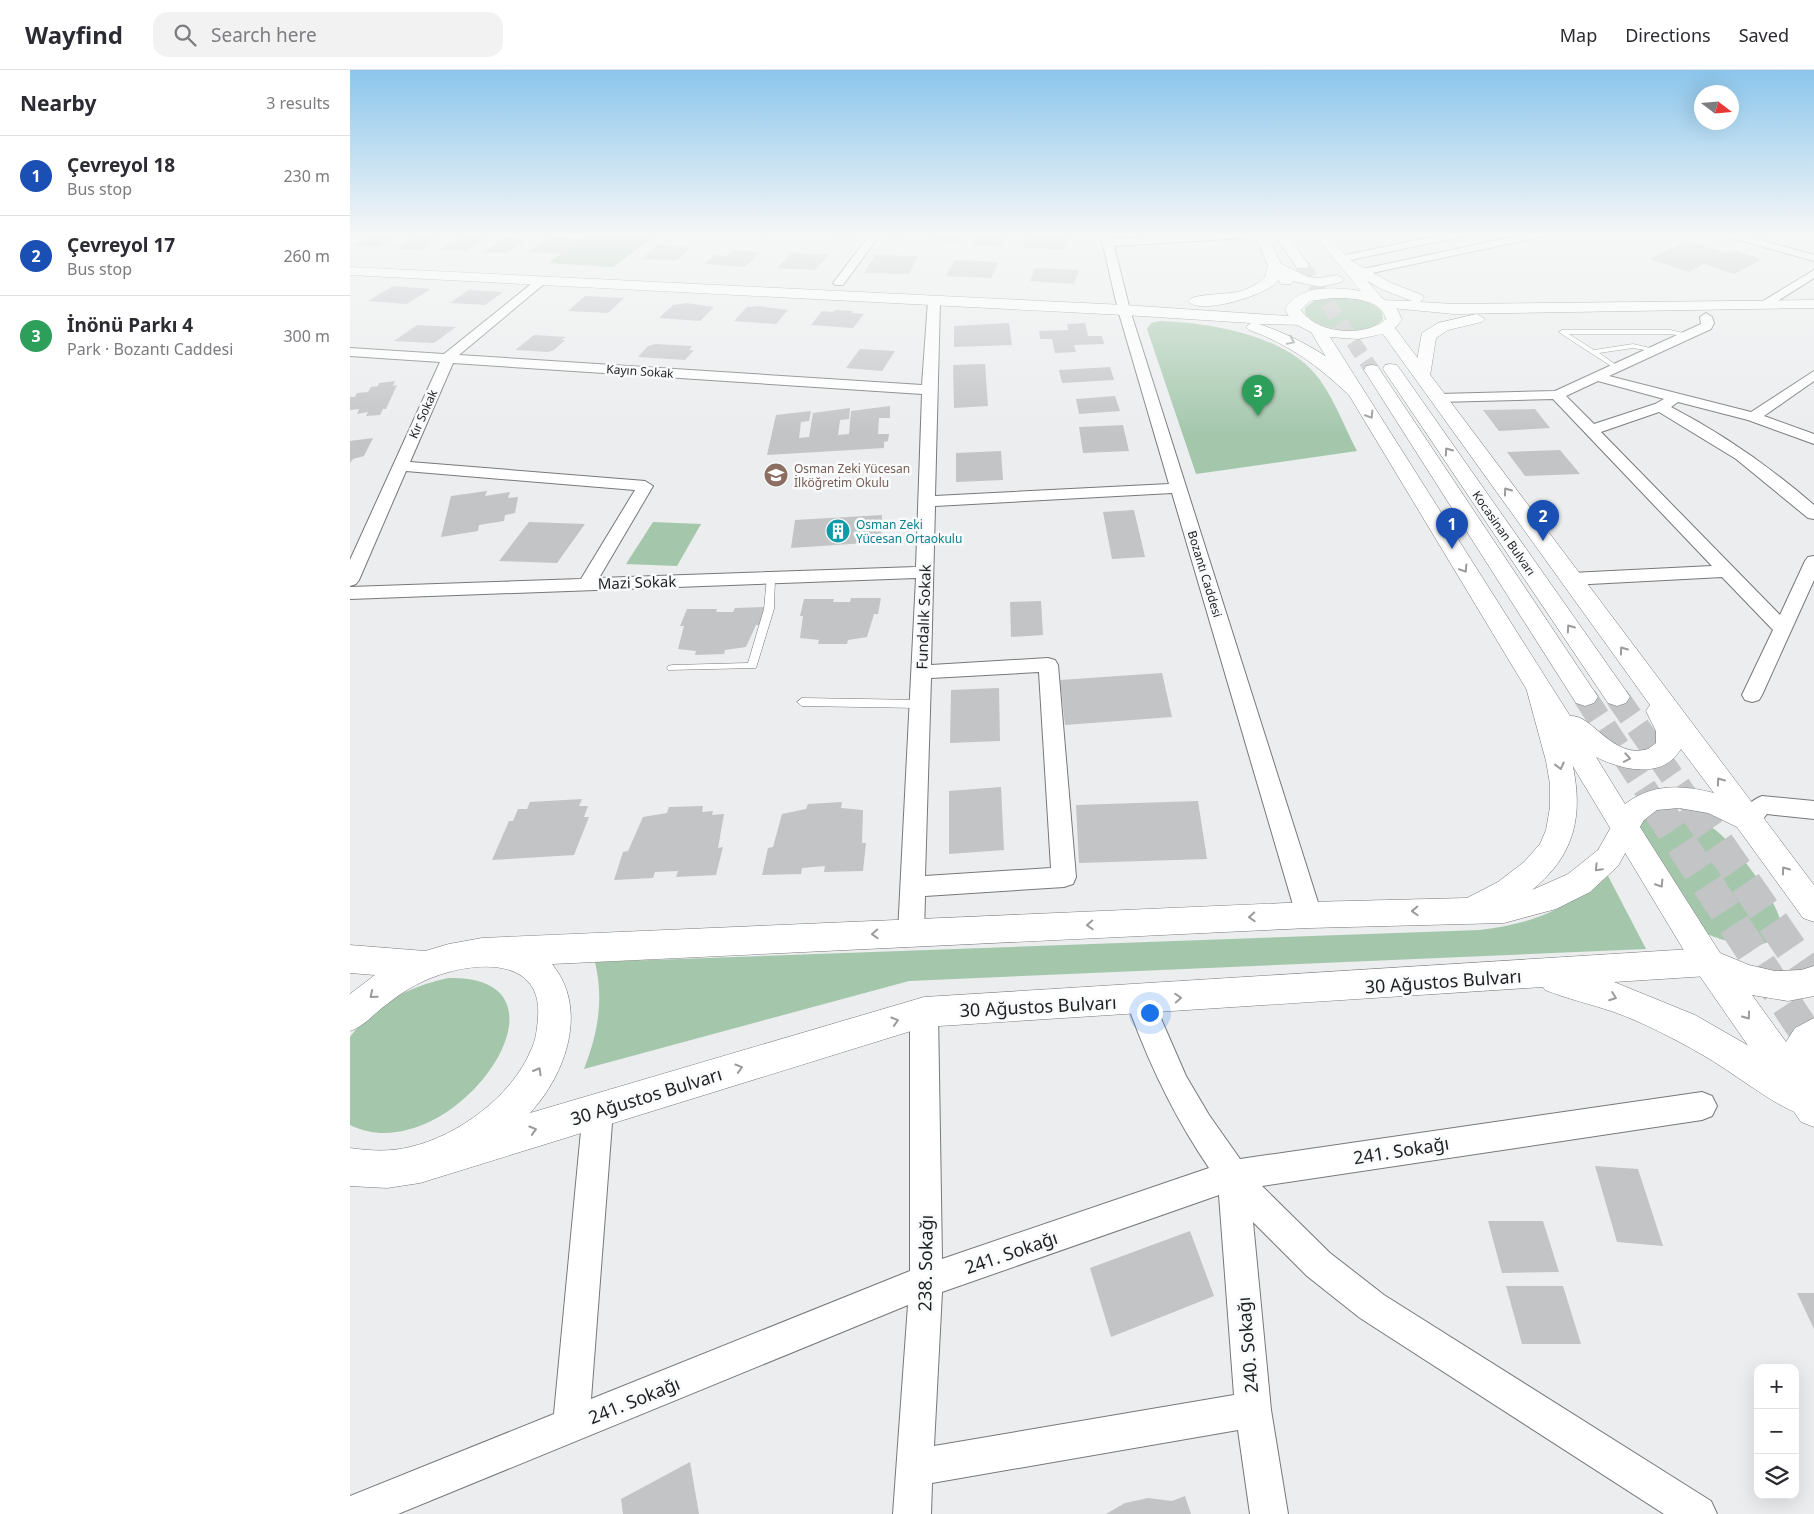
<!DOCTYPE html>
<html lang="en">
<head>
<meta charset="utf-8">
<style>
  :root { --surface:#fff; --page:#f2f2f3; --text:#2b2b33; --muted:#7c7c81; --line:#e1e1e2; --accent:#8d329d }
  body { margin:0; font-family:"Noto Sans",sans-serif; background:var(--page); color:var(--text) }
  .controls { position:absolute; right:15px; bottom:15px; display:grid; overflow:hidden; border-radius:10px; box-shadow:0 5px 20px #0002 }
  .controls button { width:45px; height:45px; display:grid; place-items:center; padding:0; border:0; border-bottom:1px solid var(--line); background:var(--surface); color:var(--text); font:25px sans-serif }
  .compass { position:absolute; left:1344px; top:15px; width:45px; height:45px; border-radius:50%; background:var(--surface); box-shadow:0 5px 20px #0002; rotate:106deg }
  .you { position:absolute; left:799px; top:942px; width:18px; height:18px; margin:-12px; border:4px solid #fff; border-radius:50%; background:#1a73e8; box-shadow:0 0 0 8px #1a73e833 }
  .badge { display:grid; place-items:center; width:32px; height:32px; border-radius:50%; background:var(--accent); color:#fff; font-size:16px; font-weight:700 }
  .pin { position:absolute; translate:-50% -41px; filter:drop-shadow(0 1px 2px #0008) }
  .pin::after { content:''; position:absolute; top:26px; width:18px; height:15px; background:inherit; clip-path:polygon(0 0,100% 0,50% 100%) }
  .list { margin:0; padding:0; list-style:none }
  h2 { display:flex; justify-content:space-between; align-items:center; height:65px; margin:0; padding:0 20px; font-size:21px }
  h2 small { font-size:16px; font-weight:400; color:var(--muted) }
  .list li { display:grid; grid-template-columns:32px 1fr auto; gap:15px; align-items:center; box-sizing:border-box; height:80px; padding:0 20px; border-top:1px solid var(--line) }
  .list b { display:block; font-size:19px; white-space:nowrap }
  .list p { margin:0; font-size:16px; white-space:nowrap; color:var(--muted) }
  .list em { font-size:16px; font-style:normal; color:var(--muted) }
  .icon { flex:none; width:28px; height:28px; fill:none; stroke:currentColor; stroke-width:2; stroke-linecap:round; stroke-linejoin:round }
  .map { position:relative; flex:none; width:1464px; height:1444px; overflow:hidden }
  header { display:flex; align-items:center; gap:30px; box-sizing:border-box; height:70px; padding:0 25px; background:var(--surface); border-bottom:1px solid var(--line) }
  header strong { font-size:24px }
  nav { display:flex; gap:28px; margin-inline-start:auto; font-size:18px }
  .search { width:350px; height:45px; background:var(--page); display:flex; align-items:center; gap:12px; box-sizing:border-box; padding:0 18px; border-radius:15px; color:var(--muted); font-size:19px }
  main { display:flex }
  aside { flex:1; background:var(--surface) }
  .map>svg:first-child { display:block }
  .green { fill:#a4c7ac }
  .building { fill:#c2c4c6 }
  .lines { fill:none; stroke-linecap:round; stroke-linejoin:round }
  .trunk-tunnel-far2 { stroke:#c2c4c5; stroke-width:15; stroke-dasharray:15 8; stroke-linecap:butt }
  .trunk-tunnel-far1 { stroke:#c2c4c5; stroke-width:24; stroke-dasharray:24 12; stroke-linecap:butt }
  .trunk-tunnel { stroke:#c2c4c5; stroke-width:32; stroke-dasharray:32 16; stroke-linecap:butt }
  .service-casing { stroke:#77787a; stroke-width:1 }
  .minor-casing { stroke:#77787a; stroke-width:2 }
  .primary-casing { stroke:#77787a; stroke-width:1 }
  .trunk-casing { stroke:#77787a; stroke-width:1 }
  .service { fill:#fff; fill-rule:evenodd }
  .minor { fill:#fff; fill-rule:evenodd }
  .primary { fill:#fff; fill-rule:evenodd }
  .trunk { fill:#fff; fill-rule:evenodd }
  .oneway { stroke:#9a9b9b }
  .labels { text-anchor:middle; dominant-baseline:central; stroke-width:5; stroke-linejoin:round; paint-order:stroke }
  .far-street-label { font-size:12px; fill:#1f2020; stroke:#f8fafb }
  .far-education-label { font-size:12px; fill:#785e54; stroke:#f8fafb; text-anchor:start }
  .far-culture-label { font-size:12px; fill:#0d838f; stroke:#f8fafb; text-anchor:start }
  .street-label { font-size:15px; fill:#1f2020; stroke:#f8fafb }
  .near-street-label { font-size:18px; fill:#1f2020; stroke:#f8fafb }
</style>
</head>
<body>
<header>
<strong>Wayfind</strong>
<div class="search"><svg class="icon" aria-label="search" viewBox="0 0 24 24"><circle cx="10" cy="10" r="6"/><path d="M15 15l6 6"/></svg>Search here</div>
<nav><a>Map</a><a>Directions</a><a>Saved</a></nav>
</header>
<main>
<aside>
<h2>Nearby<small>3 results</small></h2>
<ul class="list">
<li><span class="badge" style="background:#1a4fb4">1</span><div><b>Çevreyol 18</b><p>Bus stop</p></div><em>230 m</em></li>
<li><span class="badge" style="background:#1a4fb4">2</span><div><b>Çevreyol 17</b><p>Bus stop</p></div><em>260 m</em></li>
<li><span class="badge" style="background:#2e9e5b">3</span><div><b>İnönü Parkı 4</b><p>Park · Bozantı Caddesi</p></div><em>300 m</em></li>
</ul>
</aside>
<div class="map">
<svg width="1464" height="1444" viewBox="0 0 1464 1444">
  <rect width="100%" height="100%" fill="#ebedee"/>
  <path class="green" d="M242,162H285L281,165L303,167L263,197L198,193Z
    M985,227C1001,228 1020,229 1032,242L1033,249C1019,268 968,261 955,244V238L965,230Z
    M810,251C861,253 938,265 970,310C985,331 995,358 1007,381L846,404L797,259L801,253Z
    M303,452L351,454L327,496L276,494Z
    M1314,743C1332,744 1349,749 1364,759C1380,769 1429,832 1430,851C1430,891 1370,871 1351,861L1285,761L1295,748Z
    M1256,802L1296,879L559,911L234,999C248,963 254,930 245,892L1130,860C1183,853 1217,841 1256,802Z
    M98,908C242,904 101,1105 0,1055V967C23,935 60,916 98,908Z"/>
  <path class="building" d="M26,162H54L28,177L2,176Z
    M394,162H424L418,168L389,166Z
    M437,162H467L462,166L434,165Z
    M482,162H509L502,169L476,168Z
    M540,162H562L557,169L535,168Z
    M585,162H616L609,173L578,172Z
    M628,162H659L651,176L621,174Z
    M785,162H854V163L787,167Z
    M1384,162H1455L1441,168L1424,163L1409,170Z
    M71,163L96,164L70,180L44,179Z
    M679,165L720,167L714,180L672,177Z
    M114,166L137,168L115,181L91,179Z
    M156,167L178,169L156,183L133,182Z
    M200,167L233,169L211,184L177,182Z
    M1337,171L1377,183L1383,180L1412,189L1384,204L1354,194L1339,202L1299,189Z
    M307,175L341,177L327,190L292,189Z
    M382,180L411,182L395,197L354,194L365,185L376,186Z
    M442,183L479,185L465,200L427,198Z
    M525,185L568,186L559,204L514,203Z
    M605,190L649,192L641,208L596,206Z
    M685,198L729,200L724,214L680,211Z
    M43,216L81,219L57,234L18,231Z
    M118,220L153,222L135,235L100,233Z
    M235,226L274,228L258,243L218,241Z
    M336,233L364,237L350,251L309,248L323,235Z
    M409,236L438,240L426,254L384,251L397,237Z
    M485,240L503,241L502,243L514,244L503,258L461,255L472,241L483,242Z
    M659,253L662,275L604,277V256Z
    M735,253L738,266H752L754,274L724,275L726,282L705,283L702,269H690L689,261L718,260L717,254Z
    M67,255L106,257L84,273L44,271Z
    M184,265L216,267L211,270H215L204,280L198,282L165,280Z
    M305,274L342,276L339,280H344L335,290L288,287L298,276Z
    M510,279L545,281L532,301L496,298Z
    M635,294L638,336L604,338L603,295Z
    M760,297L764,310L712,313L709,300Z
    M45,311L43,316L47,315L36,339H33L30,345L16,346L18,342L7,344L9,339L0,340V327H5L7,323L18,322L21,317L28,316L29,313Z
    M765,326L770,341L729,344L726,329Z
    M540,336V348H529L528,364H539L538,371L534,372V378L417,385L426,345L461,341L459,351L451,352L449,368L459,367L463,343L500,338L499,349L490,350L488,365L499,364L501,341Z
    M1185,339L1200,358L1149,361L1133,340Z
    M773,355L779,381L733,383L729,357Z
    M23,368L14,386L3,389L0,393V371Z
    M1210,380L1230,404L1175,406L1157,382Z
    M651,381L653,410L606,412V383Z
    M137,421L135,426L160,422L158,428L168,427L165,443L155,445L154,451L129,455L128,461L91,467L101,426Z
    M784,440L795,487L762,489L753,442Z
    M532,445L531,472L441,478L445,450Z
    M179,452L235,454L207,493L149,491Z
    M501,528H531L528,544H524L517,567L498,570L497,574H468L469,570L450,568L453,546H450L454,529H484L483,532H500Z
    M691,531L693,565L661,567L660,532Z
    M415,537L409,555H406L396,577L375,580L374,584L345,585L346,581L328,579L334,556H330L337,539H367L366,542H383L385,538Z
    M812,603L822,647L715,655L710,610Z
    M649,618L650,671L600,673L601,620Z
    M651,717L654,780L599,784V721Z
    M232,729L229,736H238L234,747H239L224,785L142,790L159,751H163L168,739H177L180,732Z
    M848,731L857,789L729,793L726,735Z
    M492,732L491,738L513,740L512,773H516L513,801L474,802L475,796L452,798L451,804L412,805L418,778L423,777L432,744L456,739L458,734Z
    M353,736L352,742L363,741L362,745L374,744L368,778L373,777L366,805L326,807L328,801L305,802L303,808L264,810L273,782L278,781L293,747L317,743L319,737Z
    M1245,1096L1288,1099L1313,1176L1267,1172Z
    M1138,1151H1193L1209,1202L1152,1203Z
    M840,1161L864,1226L761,1267L740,1198Z
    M1156,1216H1213L1231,1274H1172Z
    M1447,1223H1464V1259Z
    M340,1392L349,1444H273L271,1429Z
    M835,1426L841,1444H756L775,1433L798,1428L822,1431Z"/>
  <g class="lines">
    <path class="trunk-tunnel-far2" d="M952,195L1022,300"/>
    <path class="trunk-tunnel-far1" d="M1235,627L1306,735
      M1267,627L1342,735"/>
    <path class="trunk-tunnel" d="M1305,734L1464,976
      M1341,734L1464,912"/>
    <defs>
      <path id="service" d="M878,162H904L906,163L903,165L880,164Z
        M1212,260H1320L1343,265L1340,267L1320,264H1219L1244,280L1283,274L1309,280L1306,282L1283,278L1249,283L1269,297L1270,298L1267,300L1210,263L1209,262Z
        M421,504L425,507L424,539L406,598L318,600L317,598L318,596L322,595L398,593L414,539L417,507Z
        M452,628L570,630L575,634L570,638L452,636L447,632Z"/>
      <path id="minor" d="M522,162H532L493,215H485L483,213Z
        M750,162H760L762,169L895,162H915L916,164L911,167L764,176L780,240L972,845L968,853L959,856L950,853L946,845L822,423L585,436L581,595L698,588L705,590L708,595L726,807L723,814L714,817L575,826L574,863L570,871L561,874L552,871L548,863L566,508L0,529V517L231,509L285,420L56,401L9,510L6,514L0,516V490L90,292L0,286V278L94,284L186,210L190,208L196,212L194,214L109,285L572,315L578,231L584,227L590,231L585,426L819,414L768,240ZM103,293L572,324L566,497L249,508L303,416L295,411L60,392ZM689,602L701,798L575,806L581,608Z
        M980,162H997L971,170L966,167Z
        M1105,162H1124L1119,165L991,192L985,189L991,186Z
        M1185,162H1204L1199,165L1013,205L1007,202L1013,199Z
        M1366,162H1382L1464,185V191L1367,164Z
        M1464,200V208L1418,237H1410L1408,234Z
        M1356,243L1362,247L1364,253L1361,259L1259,306L1401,342L1464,301V311L1414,346L1464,364V374L1398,350L1328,332L1321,337C1373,364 1420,397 1464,435V449L1458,448L1386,389L1309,342L1251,362L1430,545L1455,491L1458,487L1464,486V510L1412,625L1409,630L1402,632L1395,630L1392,625L1423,560L1372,507L1221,515L1215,513L1212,509L1215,505L1221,503L1362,496L1203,329L1089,332L1082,328L1089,324L1205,321L1351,254L1350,247ZM1248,311L1314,329L1305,334L1244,354L1216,326Z
        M1412,726L1464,731V749L1417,744C1409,754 1404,761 1391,756L1387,750C1393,739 1401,730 1412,726Z
        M789,918L799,921L836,1006L859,1045L890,1089L1352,1022L1362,1026L1367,1036L1362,1046L1352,1050L912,1116L980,1183L1034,1225L1361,1431L1367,1444H1314L1010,1248L957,1206L903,1152L921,1340L938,1444H900L888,1360L582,1413L581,1444H543L558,1235L48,1444H0V1426L204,1344L233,1040L238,1030L248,1025L258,1030L263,1040L241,1329L560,1201V942L564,933L574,929L584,933L588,942L592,1189L859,1098C823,1045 797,990 776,930L779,921ZM869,1125L884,1325L584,1376L592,1222Z"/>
      <path id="primary" d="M991,185L1041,213L1072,225L1074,228L1070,232L1104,234L1464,230V238L1104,244L1031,237L1026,236L1024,233L1026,230L1062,231L1031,219L986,192L984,189L986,186Z
        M925,192L932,196C931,201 931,207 928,211C918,225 848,246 838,231C843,223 879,225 891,221C900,218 908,214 915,207L918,196Z
        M0,197L774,235L952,247L960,252L957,255L909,254C943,265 993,291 1014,321L1011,325H999C968,296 939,274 899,260L896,257L901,253L774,245L0,205Z
        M1127,244L1135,249L1132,252L1098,260L1086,268L1080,306L1078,310H1066L1064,306L1072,263L1088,253Z
        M1189,612L1198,615L1201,621C1224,694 1253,763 1182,820L1218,804L1248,780L1265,750L1275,747L1285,750L1289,758L1268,796L1240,822L1206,839L1154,853L959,858L202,894C239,939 216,1004 180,1043L574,927L1358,878L1369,882L1374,892L1369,902L1358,906L1264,912L1345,945L1434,996L1462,1015L1464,1021L1462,1039L1449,1044C1417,1031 1383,1002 1351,984C1323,968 1294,953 1264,942C1241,934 1217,929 1195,920L1193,917L574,957L70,1113L37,1118L0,1116V1078C20,1081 40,1082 60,1077C108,1066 162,1026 181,980C186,970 187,959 188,947C192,893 138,891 99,902C76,908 54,920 36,935C23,944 15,956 0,961V924L25,905L0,903V875L75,881L99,874L132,868L959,832L1117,828L1148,812L1174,792L1190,774L1196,760L1200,737V714L1196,691L1177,621L1180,615Z"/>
      <path id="trunk" d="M904,162H916L931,194L959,207L970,208L987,205L994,209L992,212L970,217L943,211L941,214H931L918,196Z
        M923,162H935L959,195L957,198H947Z
        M962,162H975L1032,228L1047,239L1052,250L1045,258L1464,815V852L1453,848L1387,757L1358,743L1329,738L1307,740L1294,750L1290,757L1370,883L1399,895L1425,901L1451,900L1464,896V926L1438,931L1402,925L1436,972L1445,958L1464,948V1057L1451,1052L1347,902L961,262L943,253L935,240C947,214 987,217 1011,221ZM982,228C999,228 1031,228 1036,249C1016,268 966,264 951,240L960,231ZM1033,264L1300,635L1296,641L1306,661V673L1298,679C1262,690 1243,644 1220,646L980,267L1008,269ZM1331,679L1364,723C1332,715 1303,713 1275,734L1246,687C1272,700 1313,710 1331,679Z
        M1041,294L1047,295L1276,621L1280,627L1276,633L1267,636L1258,633L1033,299L1035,295Z
        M1022,295L1028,296L1030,300L1248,627L1244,633L1235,636L1226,633L1014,300L1016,296Z"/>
    </defs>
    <use href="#service" class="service-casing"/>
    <use href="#minor" class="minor-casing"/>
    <use href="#primary" class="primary-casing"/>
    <use href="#trunk" class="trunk-casing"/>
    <use href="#service" class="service"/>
    <use href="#minor" class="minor"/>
    <use href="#primary" class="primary"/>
    <use href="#trunk" class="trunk"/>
  </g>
  <defs><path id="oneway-chevron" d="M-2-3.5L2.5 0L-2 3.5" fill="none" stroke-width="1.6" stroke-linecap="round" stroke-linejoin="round" transform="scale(1.25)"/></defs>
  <g class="oneway">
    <use href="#oneway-chevron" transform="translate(941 271) rotate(26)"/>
    <use href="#oneway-chevron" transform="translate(1020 345) rotate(58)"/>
    <use href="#oneway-chevron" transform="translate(1098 381) rotate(-125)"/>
    <use href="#oneway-chevron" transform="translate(1157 421) rotate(-126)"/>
    <use href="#oneway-chevron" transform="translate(1114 499) rotate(58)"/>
    <use href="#oneway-chevron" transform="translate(1220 558) rotate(-125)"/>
    <use href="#oneway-chevron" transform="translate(1273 580) rotate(-126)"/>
    <use href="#oneway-chevron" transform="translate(1277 688) rotate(10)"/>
    <use href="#oneway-chevron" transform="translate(1210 696) rotate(76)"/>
    <use href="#oneway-chevron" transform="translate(1370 711) rotate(-126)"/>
    <use href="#oneway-chevron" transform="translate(1248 798) rotate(135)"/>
    <use href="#oneway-chevron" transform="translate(1435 800) rotate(-126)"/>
    <use href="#oneway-chevron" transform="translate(1310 814) rotate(58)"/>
    <use href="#oneway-chevron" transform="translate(1065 841) rotate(178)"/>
    <use href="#oneway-chevron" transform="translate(902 847) rotate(177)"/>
    <use href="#oneway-chevron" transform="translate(740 855) rotate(177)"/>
    <use href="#oneway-chevron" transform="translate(525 864) rotate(177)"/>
    <use href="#oneway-chevron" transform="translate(23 925) rotate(141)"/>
    <use href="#oneway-chevron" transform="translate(1263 927) rotate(20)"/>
    <use href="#oneway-chevron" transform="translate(828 928) rotate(-4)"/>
    <use href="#oneway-chevron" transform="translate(1397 946) rotate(54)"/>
    <use href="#oneway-chevron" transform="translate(545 951) rotate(-17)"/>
    <use href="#oneway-chevron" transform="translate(389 998) rotate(-17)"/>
    <use href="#oneway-chevron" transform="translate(188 1001) rotate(-60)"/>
    <use href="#oneway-chevron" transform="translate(183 1060) rotate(-17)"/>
  </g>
  <linearGradient id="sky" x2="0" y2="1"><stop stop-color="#8bc6ec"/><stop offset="0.45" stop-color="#f6f7f7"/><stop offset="1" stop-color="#f6f7f7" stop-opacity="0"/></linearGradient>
  <rect width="1464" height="364" fill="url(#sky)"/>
  <defs>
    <symbol id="school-disc" viewBox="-11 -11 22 22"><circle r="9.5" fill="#8d6e63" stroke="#f8fafb"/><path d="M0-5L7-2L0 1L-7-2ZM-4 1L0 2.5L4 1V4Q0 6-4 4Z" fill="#fff"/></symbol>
    <symbol id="building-disc" viewBox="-11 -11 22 22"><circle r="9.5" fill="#0f9aa8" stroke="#f8fafb"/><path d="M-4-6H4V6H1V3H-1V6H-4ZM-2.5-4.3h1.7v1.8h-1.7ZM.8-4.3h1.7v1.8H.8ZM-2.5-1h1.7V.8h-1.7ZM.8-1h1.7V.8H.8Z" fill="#fff"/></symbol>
  </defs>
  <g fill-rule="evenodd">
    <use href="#school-disc" x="412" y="391" width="28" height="28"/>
    <use href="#building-disc" x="474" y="447" width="28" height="28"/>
  </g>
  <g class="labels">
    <g class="far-street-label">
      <text transform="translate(290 301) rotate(4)">Kayın Sokak</text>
      <text transform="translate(73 344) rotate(-66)">Kır Sokak</text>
      <text transform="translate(1154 463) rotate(55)">Kocasinan Bulvarı</text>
      <text transform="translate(855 504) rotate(73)">Bozantı Caddesi</text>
    </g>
    <g class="far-education-label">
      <text x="444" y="398">Osman Zeki Yücesan<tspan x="444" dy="14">İlköğretim Okulu</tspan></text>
    </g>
    <g class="far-culture-label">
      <text x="506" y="454">Osman Zeki<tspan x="506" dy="14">Yücesan Ortaokulu</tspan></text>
    </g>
    <g class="street-label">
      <text transform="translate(287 512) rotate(-2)">Mazi Sokak</text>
      <text transform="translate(573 547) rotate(-88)">Fundalık Sokak</text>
    </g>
    <g class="near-street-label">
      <text transform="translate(1093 911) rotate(-4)">30 Ağustos Bulvarı</text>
      <text transform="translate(688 936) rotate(-3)">30 Ağustos Bulvarı</text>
      <text transform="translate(296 1026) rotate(-17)">30 Ağustos Bulvarı</text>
      <text transform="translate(1051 1080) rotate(-9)">241. Sokağı</text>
      <text transform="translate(661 1182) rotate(-19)">241. Sokağı</text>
      <text transform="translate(575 1193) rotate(-89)">238. Sokağı</text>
      <text transform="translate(897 1275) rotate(-95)">240. Sokağı</text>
      <text transform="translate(284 1330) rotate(-22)">241. Sokağı</text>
    </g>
  </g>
</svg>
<div class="controls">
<button>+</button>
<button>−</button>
<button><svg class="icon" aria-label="layers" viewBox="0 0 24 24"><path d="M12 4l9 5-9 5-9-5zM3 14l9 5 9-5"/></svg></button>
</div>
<svg class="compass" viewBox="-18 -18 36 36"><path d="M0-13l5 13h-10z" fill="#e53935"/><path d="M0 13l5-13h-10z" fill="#7c7c81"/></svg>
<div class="you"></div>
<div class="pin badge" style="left:1102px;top:479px;background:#1a4fb4">1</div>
<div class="pin badge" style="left:1193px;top:471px;background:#1a4fb4">2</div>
<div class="pin badge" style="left:908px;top:346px;background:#2e9e5b">3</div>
</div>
</main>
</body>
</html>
